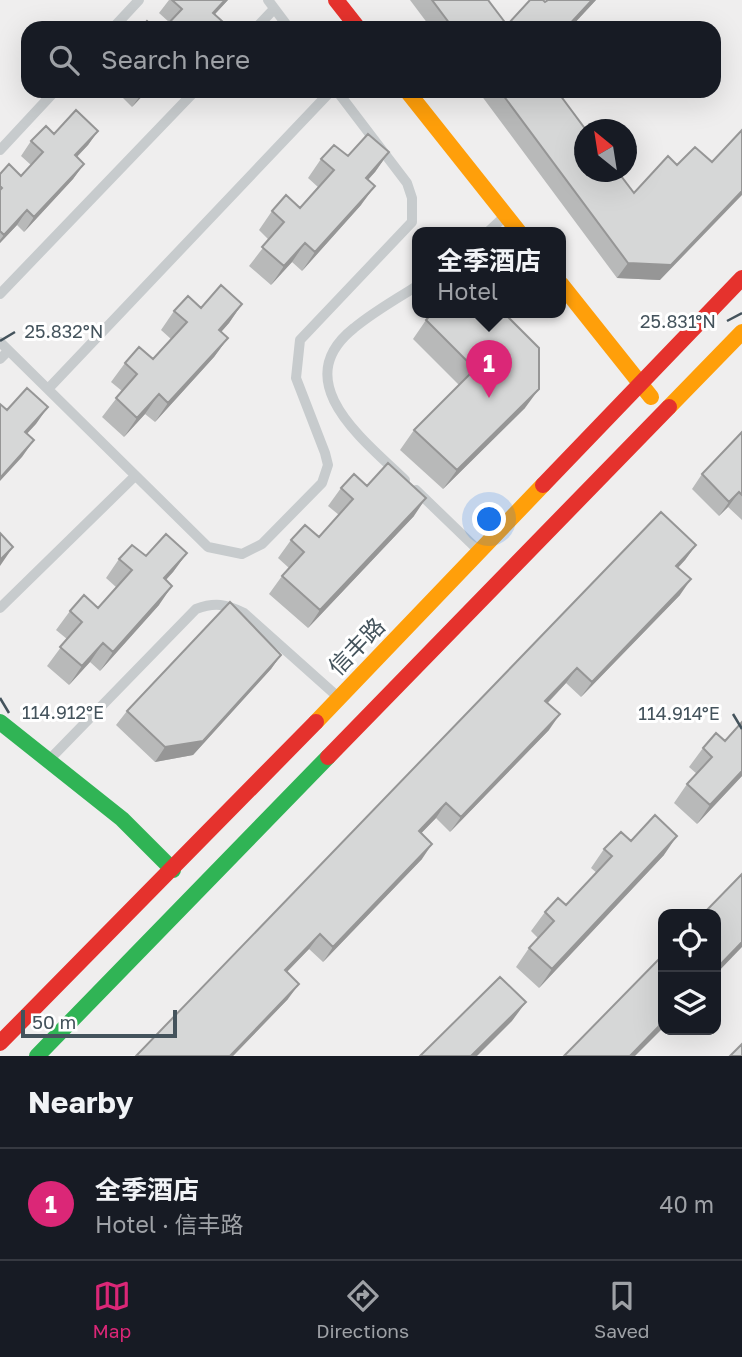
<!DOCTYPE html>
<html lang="en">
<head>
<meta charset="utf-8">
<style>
  :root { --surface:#171b24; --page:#242831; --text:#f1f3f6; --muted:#9ea1a6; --line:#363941; --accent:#db2777 }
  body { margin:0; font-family:"Golos Text","Noto Sans SC",sans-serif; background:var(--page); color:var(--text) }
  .controls { position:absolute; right:21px; bottom:21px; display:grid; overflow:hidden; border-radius:14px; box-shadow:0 7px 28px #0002 }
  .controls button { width:63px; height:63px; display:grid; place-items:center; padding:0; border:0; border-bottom:2px solid var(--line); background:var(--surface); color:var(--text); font:35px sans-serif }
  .compass { position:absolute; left:574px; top:119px; width:63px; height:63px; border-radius:50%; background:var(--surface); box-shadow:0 7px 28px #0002; rotate:330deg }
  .scale { position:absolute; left:21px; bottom:18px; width:156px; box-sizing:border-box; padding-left:7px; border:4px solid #44535c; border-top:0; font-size:19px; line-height:24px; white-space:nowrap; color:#44535c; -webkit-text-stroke:5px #fff; paint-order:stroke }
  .you { position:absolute; left:490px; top:520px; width:24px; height:24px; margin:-18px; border:5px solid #fff; border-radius:50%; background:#1a73e8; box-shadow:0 0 0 10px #1a73e833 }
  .badge { display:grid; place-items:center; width:46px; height:46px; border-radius:50%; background:var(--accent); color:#fff; font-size:23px; font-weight:700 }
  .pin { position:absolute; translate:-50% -58px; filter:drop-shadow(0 2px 4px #0008) }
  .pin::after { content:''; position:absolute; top:37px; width:24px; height:21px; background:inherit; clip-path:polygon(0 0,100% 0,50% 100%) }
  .popup { position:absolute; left:412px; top:227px; width:154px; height:91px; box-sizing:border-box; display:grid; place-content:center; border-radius:14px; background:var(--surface); filter:drop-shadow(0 2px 5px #0005); font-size:23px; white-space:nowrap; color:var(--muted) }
  .popup b { font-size:26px; color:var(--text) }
  .popup::after { content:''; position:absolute; left:50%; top:100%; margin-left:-14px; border:14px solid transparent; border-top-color:var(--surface) }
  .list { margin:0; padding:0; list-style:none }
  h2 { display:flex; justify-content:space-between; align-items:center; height:91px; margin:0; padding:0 28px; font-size:30px }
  h2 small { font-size:23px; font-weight:400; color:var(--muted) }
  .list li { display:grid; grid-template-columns:46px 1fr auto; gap:21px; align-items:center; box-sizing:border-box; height:112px; padding:0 28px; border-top:2px solid var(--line) }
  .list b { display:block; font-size:26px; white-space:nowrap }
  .list p { margin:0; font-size:23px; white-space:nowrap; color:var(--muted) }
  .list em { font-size:23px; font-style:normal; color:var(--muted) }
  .icon { flex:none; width:38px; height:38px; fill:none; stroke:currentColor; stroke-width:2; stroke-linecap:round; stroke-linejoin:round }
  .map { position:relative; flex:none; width:742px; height:1056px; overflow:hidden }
  .search { position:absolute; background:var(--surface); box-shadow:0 7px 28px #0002; left:21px; right:21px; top:21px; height:77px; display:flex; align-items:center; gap:18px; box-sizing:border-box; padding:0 24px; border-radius:21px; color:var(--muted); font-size:26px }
  .sheet { height:203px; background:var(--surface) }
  nav { display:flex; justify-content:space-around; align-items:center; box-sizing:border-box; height:98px; border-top:2px solid var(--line); background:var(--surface); font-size:19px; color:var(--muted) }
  nav a { display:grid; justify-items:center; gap:4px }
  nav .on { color:var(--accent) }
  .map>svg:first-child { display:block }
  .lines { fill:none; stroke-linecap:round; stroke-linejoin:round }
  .lane { stroke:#c7cbcd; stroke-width:10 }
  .fast { stroke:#30b455; stroke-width:16 }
  .slow { stroke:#ff9f0a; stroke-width:16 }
  .jam { stroke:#e5322d; stroke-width:16 }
  .wall { fill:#b8b9b9 }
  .shaded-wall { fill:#969696 }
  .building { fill:#d6d7d7; stroke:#969696; stroke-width:2 }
  .ticks { fill:none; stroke:#44535c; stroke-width:2.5 }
  .labels { text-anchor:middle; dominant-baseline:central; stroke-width:6; stroke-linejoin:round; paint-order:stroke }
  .street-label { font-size:23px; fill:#44535c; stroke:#fff }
  .ticks-label { font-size:18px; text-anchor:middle; fill:#44535c; stroke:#fff; stroke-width:6; stroke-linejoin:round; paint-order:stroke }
</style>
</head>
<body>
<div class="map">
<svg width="742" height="1056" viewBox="0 0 742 1056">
  <rect width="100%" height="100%" fill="#efeeee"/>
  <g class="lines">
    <path class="lane" d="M268,0L289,28
      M113,28L139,0
      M256,28L274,9
      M0,150L55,91
      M488,232L503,218
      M0,294L195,91
      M0,342L208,547L242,554L262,544L322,483L328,465L325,453L296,378L300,340L412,222V198L407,183L337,91
      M0,359L8,351
      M48,389L331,91
      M405,480C365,441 286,382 354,328C373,312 396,299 417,286
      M416,490L478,550
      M0,608L135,476
      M49,760L196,609C215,602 226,604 244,613L338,697"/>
    <path class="fast" d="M0,722L122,819L173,870
      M37,1056L328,757"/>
    <path class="slow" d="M407,91L519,232
      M561,284L651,397
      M669,407L742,332
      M316,722L543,485"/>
    <path class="jam" d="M336,0L358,28
      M543,485L742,278
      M328,757L669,407
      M0,1043L316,722"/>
  </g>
  <path class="wall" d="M169,0H228L215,14L222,21L217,28H164L169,22L159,13Z
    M410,0H488L507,25L548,0H596L570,28H431Z
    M116,91H147L132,107Z
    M478,91H557L660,280L617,278Z
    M98,131L88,145L77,157L84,164L73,179L24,232L17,225L0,243V174L21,176L31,165L21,156L31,141L54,134Z
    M389,152L375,172L368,180L361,205L302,271L292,262L271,285L249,266L269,240L259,230L272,211L300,208L318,187L308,178L321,159Z
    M242,304L229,323L221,332L228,338L214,357L155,422L145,414L124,437L102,417L122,391L111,382L125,363L153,359L171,339L161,330L174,311Z
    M426,320L525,408L443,489L400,450L414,430L459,385L413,339Z
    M742,432V520L728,507L719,516L692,489L702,474Z
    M367,486L414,516L308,628L269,594L282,576L289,568L278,558L291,540L319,537L339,515L328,506L341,488Z
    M696,545L685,560L678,568L680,595L581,697L566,683L548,703L549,730L450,832L436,818L421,833L422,859L323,962L309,949L287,972L288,999L233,1056H136Z
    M187,553L173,572L166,580L159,605L100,671L90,662L69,685L47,666L67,639L56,630L70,611L98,608L116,587L106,578L119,559Z
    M281,655L271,669L193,755L155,762L116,725L127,711Z
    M703,748L742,776L697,824L674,803L687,784L697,774L689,767Z
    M631,841L664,855L539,988L516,967L529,948L538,938L531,931L545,912L566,905L597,873L591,868L604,849Z"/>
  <path class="shaded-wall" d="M225,0H228L203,27L213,13Z
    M592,0H596L570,28H566Z
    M143,91H147L132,107L143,92Z
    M98,131L88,145L64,170L75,155Z
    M389,152L375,172L352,197L366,178Z
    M84,164L73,179L24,232L34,217Z
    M375,186L361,205L302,271L315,252Z
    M742,191V195L660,280L617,278L628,263Z
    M27,210L17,225L0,243V240L4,235Z
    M305,243L292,262L271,285L284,266Z
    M242,304L229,323L206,349L219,330Z
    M228,338L214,357L155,422L168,403Z
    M539,389L525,408L443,489L457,470Z
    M159,394L145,414L124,437L137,418Z
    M48,407L36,424L13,449L25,432Z
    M34,440L22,457L0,481V478Z
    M739,492L728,507L719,516L729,502Z
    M426,498L414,516L308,628L320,610Z
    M696,545L685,560L665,581L676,566Z
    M13,547L0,566V560Z
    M187,553L173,572L150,597L164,578Z
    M691,579L680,595L581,697L592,682Z
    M172,586L159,605L100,671L113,652Z
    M103,643L90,662L69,685L82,666Z
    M281,655L271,669L193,755L155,762L165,747Z
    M577,668L566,683L535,716L545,701Z
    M560,714L549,730L450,832L461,817Z
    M742,771V776L697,824L710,805Z
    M446,803L436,818L408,847L419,831Z
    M677,836L664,855L539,988L552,969Z
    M432,844L422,859L323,962L333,947Z
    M320,934L309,949L274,985L285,970Z
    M742,942V947L716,974V969Z
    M299,984L288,999L233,1056H230Z
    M526,1002L512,1021L477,1056H471Z
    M663,1022V1028L635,1056H630Z"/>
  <path class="building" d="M172,0H225L213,13L222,21L216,28H164L182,9Z
    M432,0H488L507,25L530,0H543L545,2L548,0H592L566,28H453Z
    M147,21L155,28H141Z
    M500,91H557L586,130H584V172H618L634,193L668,156L677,165L695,147L712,162L742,130V191L671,265L628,263Z
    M76,110L98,131L75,155L84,164L34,217L27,210L4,235L0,231V190L2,188L0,186V174L9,164L21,176L43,152L31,141L46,126L54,134Z
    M368,134L389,152L366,178L375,186L315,252L305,243L284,266L262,247L284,222L272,211L286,195L300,208L334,170L321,159L334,145L348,156Z
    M221,285L242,304L219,330L228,338L168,403L159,394L137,418L116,398L137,374L125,363L139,347L153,359L187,322L174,311L188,296L201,308Z
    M433,312H503L539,348V389L457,470L414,430L475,369L426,320Z
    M27,388L48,407L25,432L34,440L0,478V404L7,410Z
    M742,432V495L739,492L729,502L702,474Z
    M388,463L426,498L320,610L282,576L304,552L291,540L305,525L319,537L353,499L341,488L354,474L367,486Z
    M661,512L696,545L676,566L691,579L592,682L577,668L545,701L560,714L461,817L446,803L419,831L432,844L333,947L320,934L285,970L299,984L230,1056H136Z
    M0,533L13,547L0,560Z
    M166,534L187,553L164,578L172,586L113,652L103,643L82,666L60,647L82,622L70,611L84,595L98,608L132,570L119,559L132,545L146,556Z
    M230,602L281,655L203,741L165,747L127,711Z
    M742,722V771L710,805L687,784L712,757L703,748L716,733L725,741Z
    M655,815L677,836L552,969L529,948L554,921L545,912L558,898L566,905L612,856L604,849L621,832L631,841Z
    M742,874V942L716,969V914H703Z
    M663,955V1022L630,1056H564Z
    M500,977L526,1002L471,1056H420Z
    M742,1044V1056H730Z"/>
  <path class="ticks" d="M727,321L742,313M0,341L15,332M0,698L9,713M733,714L742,729"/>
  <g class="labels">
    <g class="street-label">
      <text transform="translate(356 646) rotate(-46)">信丰路</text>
    </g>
  </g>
  <g class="ticks-label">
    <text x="678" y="328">25.831°N</text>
    <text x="64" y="338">25.832°N</text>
    <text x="63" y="719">114.912°E</text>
    <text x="679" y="720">114.914°E</text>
  </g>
</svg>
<div class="controls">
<button><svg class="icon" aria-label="locate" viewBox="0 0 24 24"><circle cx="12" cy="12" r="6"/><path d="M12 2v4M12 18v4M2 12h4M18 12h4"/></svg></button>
<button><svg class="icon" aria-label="layers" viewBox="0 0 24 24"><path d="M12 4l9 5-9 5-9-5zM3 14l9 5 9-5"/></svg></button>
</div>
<svg class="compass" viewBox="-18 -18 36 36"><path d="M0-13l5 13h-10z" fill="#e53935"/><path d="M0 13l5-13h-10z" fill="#9ea1a6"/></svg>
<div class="scale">50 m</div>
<div class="you"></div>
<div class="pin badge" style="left:489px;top:398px">1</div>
<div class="popup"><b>全季酒店</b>Hotel</div>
<div class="search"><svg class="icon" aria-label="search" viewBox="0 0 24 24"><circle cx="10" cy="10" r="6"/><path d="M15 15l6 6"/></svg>Search here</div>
</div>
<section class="sheet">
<h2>Nearby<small></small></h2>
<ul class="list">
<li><span class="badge">1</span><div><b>全季酒店</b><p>Hotel · 信丰路</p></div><em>40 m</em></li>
</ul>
</section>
<nav>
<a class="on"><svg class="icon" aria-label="map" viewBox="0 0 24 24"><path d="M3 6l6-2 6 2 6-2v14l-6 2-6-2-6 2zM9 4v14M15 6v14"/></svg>Map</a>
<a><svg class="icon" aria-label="directions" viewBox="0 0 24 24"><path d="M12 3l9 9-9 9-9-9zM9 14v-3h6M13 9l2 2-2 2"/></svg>Directions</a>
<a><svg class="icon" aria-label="saved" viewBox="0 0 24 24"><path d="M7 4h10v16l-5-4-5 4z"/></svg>Saved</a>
</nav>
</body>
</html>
